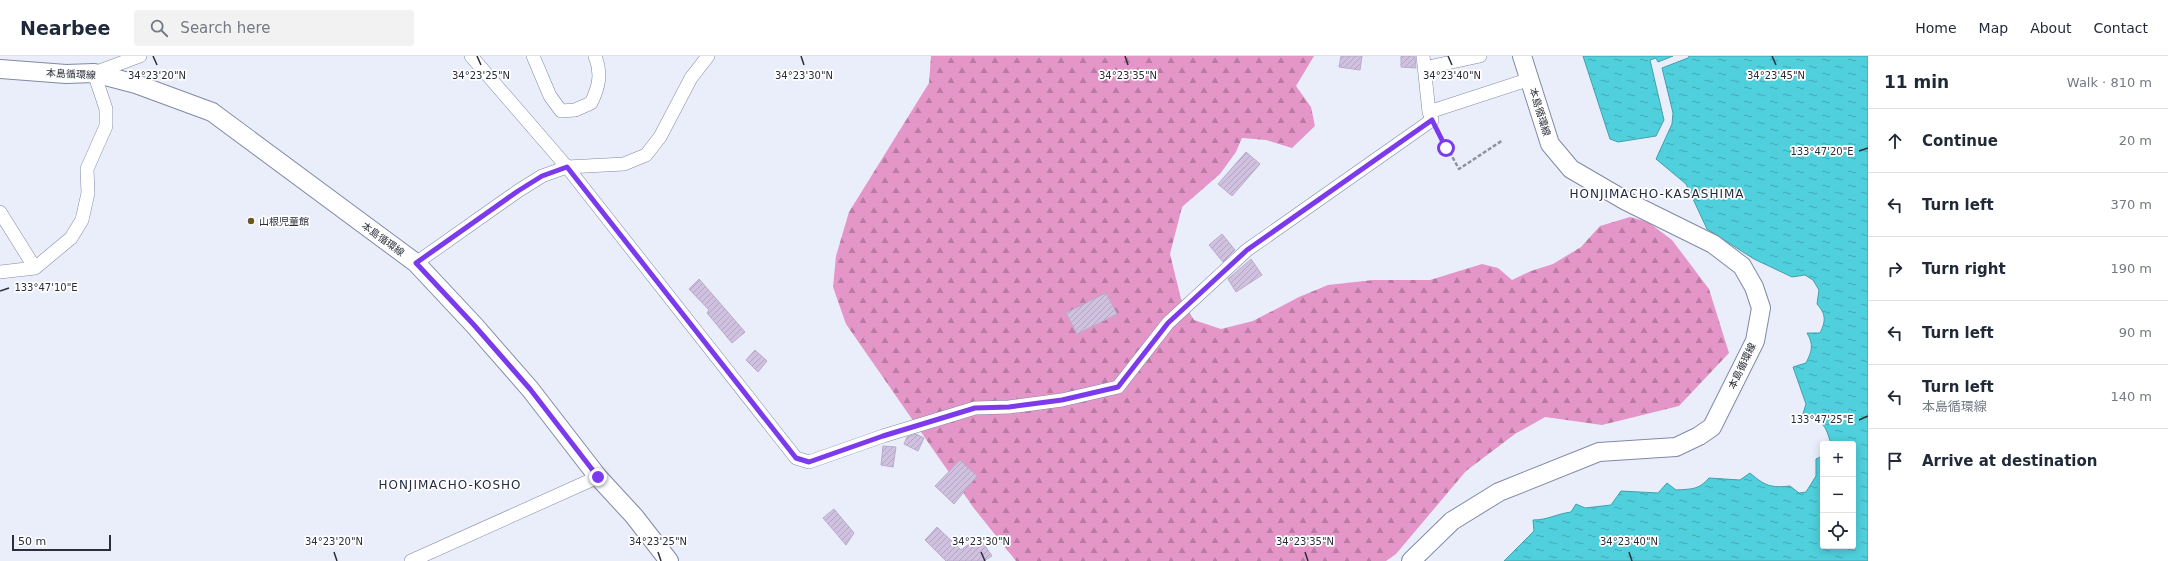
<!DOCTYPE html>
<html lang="en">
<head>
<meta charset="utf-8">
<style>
  :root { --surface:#fff; --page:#f2f2f3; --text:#1f2937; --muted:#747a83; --line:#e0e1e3 }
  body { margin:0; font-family:"DejaVu Sans","Noto Sans JP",sans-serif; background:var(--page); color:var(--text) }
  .controls { position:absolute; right:12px; bottom:12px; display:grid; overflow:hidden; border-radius:4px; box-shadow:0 2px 10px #0003 }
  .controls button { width:36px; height:36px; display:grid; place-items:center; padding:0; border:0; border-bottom:1px solid var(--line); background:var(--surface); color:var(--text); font:20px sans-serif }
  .scale { position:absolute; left:12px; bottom:10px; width:99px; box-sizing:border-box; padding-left:4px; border:2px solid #2b2e3a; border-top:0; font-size:11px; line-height:14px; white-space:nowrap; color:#2b2e3a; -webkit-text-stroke:3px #fff; paint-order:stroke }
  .stop { position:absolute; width:12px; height:12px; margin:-9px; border:3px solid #7c3aed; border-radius:50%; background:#fff }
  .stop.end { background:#7c3aed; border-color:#fff; box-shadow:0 1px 4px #0008 }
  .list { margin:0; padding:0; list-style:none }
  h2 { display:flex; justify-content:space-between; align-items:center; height:52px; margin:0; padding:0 16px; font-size:17px }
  h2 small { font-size:13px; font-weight:400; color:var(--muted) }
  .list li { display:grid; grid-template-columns:26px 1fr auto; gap:12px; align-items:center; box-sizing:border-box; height:64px; padding:0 16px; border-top:1px solid var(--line) }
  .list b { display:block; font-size:15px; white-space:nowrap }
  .list p { margin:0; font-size:13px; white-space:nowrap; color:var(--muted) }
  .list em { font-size:13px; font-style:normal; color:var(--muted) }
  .icon { flex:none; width:22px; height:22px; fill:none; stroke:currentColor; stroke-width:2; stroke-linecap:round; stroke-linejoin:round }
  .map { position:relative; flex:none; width:1868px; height:505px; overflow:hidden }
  header { display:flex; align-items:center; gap:24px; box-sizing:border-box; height:56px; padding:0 20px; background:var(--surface); border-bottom:1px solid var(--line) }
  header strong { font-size:19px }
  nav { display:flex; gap:22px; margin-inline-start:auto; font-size:14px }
  .search { width:280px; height:36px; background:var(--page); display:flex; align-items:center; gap:10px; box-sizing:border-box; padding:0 14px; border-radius:4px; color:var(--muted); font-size:15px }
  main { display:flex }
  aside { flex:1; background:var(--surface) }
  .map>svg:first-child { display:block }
  .forest { fill:url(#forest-firs) }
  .water { fill:url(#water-ripples); stroke:#449fab }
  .building { fill:url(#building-hatch); stroke:#b9abc9 }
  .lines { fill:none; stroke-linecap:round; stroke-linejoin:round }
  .minor-casing { stroke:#8089a6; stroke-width:14 }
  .secondary-casing { stroke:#8089a6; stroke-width:20 }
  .path { stroke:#8e929f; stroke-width:2.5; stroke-dasharray:4 2; stroke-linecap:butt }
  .minor { stroke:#fff; stroke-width:13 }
  .secondary { stroke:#fff; stroke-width:18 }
  .route { stroke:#7c3aed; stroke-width:5 }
  .ticks { fill:none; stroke:#2b2e3a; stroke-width:1.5 }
  .poi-dot { fill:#6c5525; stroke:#fff; stroke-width:1.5 }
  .labels { text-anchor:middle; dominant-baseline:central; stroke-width:3.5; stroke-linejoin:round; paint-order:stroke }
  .street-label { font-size:10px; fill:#2b2e3a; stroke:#fff }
  .poi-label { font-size:10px; fill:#2b2e3a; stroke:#fff; text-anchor:start }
  .quarter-label { font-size:12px; letter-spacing:1px; fill:#242b42; stroke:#fff }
  .ticks-label { font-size:10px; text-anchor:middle; fill:#2b2e3a; stroke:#fff; stroke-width:3.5; stroke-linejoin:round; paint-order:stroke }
</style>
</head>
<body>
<header>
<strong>Nearbee</strong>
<div class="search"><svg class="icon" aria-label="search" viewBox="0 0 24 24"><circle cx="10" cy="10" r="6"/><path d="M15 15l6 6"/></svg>Search here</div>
<nav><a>Home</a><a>Map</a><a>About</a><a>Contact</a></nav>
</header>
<main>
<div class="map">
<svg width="1868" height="505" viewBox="0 0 1868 505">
  <defs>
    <pattern id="forest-firs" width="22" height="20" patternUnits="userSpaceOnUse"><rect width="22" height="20" fill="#e496c8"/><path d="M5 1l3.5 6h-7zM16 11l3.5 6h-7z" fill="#b97ba3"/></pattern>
    <pattern id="water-ripples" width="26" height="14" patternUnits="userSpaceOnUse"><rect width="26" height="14" fill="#4fd0dc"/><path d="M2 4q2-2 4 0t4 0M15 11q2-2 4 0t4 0" fill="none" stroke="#42a9b3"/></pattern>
    <pattern id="building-hatch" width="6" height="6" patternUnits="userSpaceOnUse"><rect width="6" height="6" fill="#d0c1e0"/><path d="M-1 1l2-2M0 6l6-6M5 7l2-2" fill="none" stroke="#b3a6c1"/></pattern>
  </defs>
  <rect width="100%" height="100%" fill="#eaeefb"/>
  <path class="forest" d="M931,0H1314L1296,30L1311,51L1315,70L1292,92L1266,84L1242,82L1236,96L1220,118L1182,151L1170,198L1181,243L1194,264L1221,273L1253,265L1299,241L1328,229L1373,224H1430L1482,208L1498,212L1512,224L1531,215L1553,208L1581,191L1600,170L1630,161L1648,166L1672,184L1709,233L1729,297L1679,350L1602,369L1545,361L1515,378L1466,415L1396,498L1386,505H1016L973,451L846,268L833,231L836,200L849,156L929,27Z"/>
  <path class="water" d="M1583,0H1673L1658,6L1656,2L1650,4L1664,64L1656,80L1618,86L1610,83Z
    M1689,0H1868V505H1504L1534,475L1533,464C1548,464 1556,458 1571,456L1576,448L1585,452L1611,449L1621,435L1658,437L1667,427L1676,434C1691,433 1699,434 1709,422L1740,424L1750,417C1765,430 1771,432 1790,430L1799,437L1806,436L1816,420V403L1823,400V490H1853V388H1831C1825,368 1824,365 1802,361L1806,348L1793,311L1806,307C1812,295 1814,289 1807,277H1820C1826,265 1826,258 1817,248L1819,234L1813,224L1805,219L1792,221L1754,203L1707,173L1686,128L1656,103L1672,68L1673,57L1662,12L1688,2Z"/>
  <path class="building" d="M1341,0H1362L1360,14L1339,11Z
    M1401,0H1415L1416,12L1401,11Z
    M1246,96L1260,108L1232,140L1218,128Z
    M1222,178L1235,194L1223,206L1209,189Z
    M1251,203L1262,219L1236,236L1228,223Z
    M699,223L745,276L732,287L707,257L709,254L689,233Z
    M1106,237L1117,258L1077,278L1066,257Z
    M755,294L767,305L758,316L746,304Z
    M916,378L924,382L918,395L904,388L907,381Z
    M883,390L896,391L893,411L881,409Z
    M960,404L977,420L954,448L935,430Z
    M834,453L854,477L846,489L823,462Z
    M937,471L961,494L979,481L992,500L984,505H946L925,484Z"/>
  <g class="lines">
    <defs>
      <path id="minor" d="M471,0L567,111L796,402L809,406L883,380L975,352L1009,351L1062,344L1118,331L1168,267L1247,194L1432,64L1429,56L1423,0
        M533,0L550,40L561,55L575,54L591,47C599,31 602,17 595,0
        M1424,12L1480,0
        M1429,56L1530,23
        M0,156L35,212
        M416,207L518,135L542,120L567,111L624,108L646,99L660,81L691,22L708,0
        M0,216L35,212L71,182L82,164L88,137L87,113L106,70V53L94,17L140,0
        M411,505L598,421"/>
      <path id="secondary" d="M0,13L66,18L94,17L136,28L212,56L416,207L474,269L530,333L598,421L634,460L669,505
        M1411,505L1452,465L1499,436L1599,396L1676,391L1699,380L1712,371L1755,285L1761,252L1754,231L1742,210L1713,188L1626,145L1571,113L1550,88L1522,0"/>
    </defs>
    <use href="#minor" class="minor-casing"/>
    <use href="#secondary" class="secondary-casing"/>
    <path class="path" d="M1438,75L1459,113L1503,84"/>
    <use href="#minor" class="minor"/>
    <use href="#secondary" class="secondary"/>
  </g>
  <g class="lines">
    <path class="route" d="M598,421L530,333L474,269L416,207L518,135L542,120L567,111L796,402L809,406L883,380L975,352L1009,351L1062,344L1118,331L1168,267L1247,194L1432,64L1446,92"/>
  </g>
  <path class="ticks" d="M153,0L157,9M477,0L481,9M801,0L804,9M1125,0L1128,9M1448,0L1452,9M1772,0L1776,9M1859,95L1868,92M0,235L9,232M1859,364L1868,360M334,496L337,505M658,496L661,505M981,496L985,505M1305,496L1308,505M1629,496L1632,505"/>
  <circle class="poi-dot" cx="251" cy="165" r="4"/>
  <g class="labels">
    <g class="street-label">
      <text transform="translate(71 18) rotate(3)">本島循環線</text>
      <text transform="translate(1540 56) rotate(73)">本島循環線</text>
      <text transform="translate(383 183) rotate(36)">本島循環線</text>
      <text transform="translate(1742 310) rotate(-64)">本島循環線</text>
    </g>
    <g class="poi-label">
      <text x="259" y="165">山根児童館</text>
    </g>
    <g class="quarter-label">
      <text x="1657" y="138">HONJIMACHO-KASASHIMA</text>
      <text x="450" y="429">HONJIMACHO-KOSHO</text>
    </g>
  </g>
  <g class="ticks-label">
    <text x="157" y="23">34°23'20"N</text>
    <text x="481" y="23">34°23'25"N</text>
    <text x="804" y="23">34°23'30"N</text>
    <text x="1128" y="23">34°23'35"N</text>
    <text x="1452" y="23">34°23'40"N</text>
    <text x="1776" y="23">34°23'45"N</text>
    <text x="1822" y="99">133°47'20"E</text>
    <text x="46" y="235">133°47'10"E</text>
    <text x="1822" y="367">133°47'25"E</text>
    <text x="334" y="489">34°23'20"N</text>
    <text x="658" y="489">34°23'25"N</text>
    <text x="981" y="489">34°23'30"N</text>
    <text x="1305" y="489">34°23'35"N</text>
    <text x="1629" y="489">34°23'40"N</text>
  </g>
</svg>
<div class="controls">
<button>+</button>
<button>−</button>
<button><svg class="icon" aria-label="locate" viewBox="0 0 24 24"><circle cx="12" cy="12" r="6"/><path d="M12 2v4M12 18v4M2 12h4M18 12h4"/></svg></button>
</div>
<div class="scale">50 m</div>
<div class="stop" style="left:1446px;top:92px"></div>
<div class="stop end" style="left:598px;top:421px"></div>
</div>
<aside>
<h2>11 min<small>Walk · 810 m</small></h2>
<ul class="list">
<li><svg class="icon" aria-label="ahead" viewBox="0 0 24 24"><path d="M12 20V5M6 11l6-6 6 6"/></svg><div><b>Continue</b></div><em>20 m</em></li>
<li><svg class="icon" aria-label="left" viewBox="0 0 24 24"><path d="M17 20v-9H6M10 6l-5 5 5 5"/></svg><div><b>Turn left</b></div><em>370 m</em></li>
<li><svg class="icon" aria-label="right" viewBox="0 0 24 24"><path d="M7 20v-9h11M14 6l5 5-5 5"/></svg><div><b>Turn right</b></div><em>190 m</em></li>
<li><svg class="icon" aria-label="left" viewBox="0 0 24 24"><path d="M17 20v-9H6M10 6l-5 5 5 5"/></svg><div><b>Turn left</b></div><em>90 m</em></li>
<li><svg class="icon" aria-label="left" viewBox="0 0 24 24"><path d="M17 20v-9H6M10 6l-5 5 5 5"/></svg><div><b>Turn left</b><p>本島循環線</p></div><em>140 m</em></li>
<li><svg class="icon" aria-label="arrive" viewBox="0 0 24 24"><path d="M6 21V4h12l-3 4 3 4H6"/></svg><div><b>Arrive at destination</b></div></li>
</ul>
</aside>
</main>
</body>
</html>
